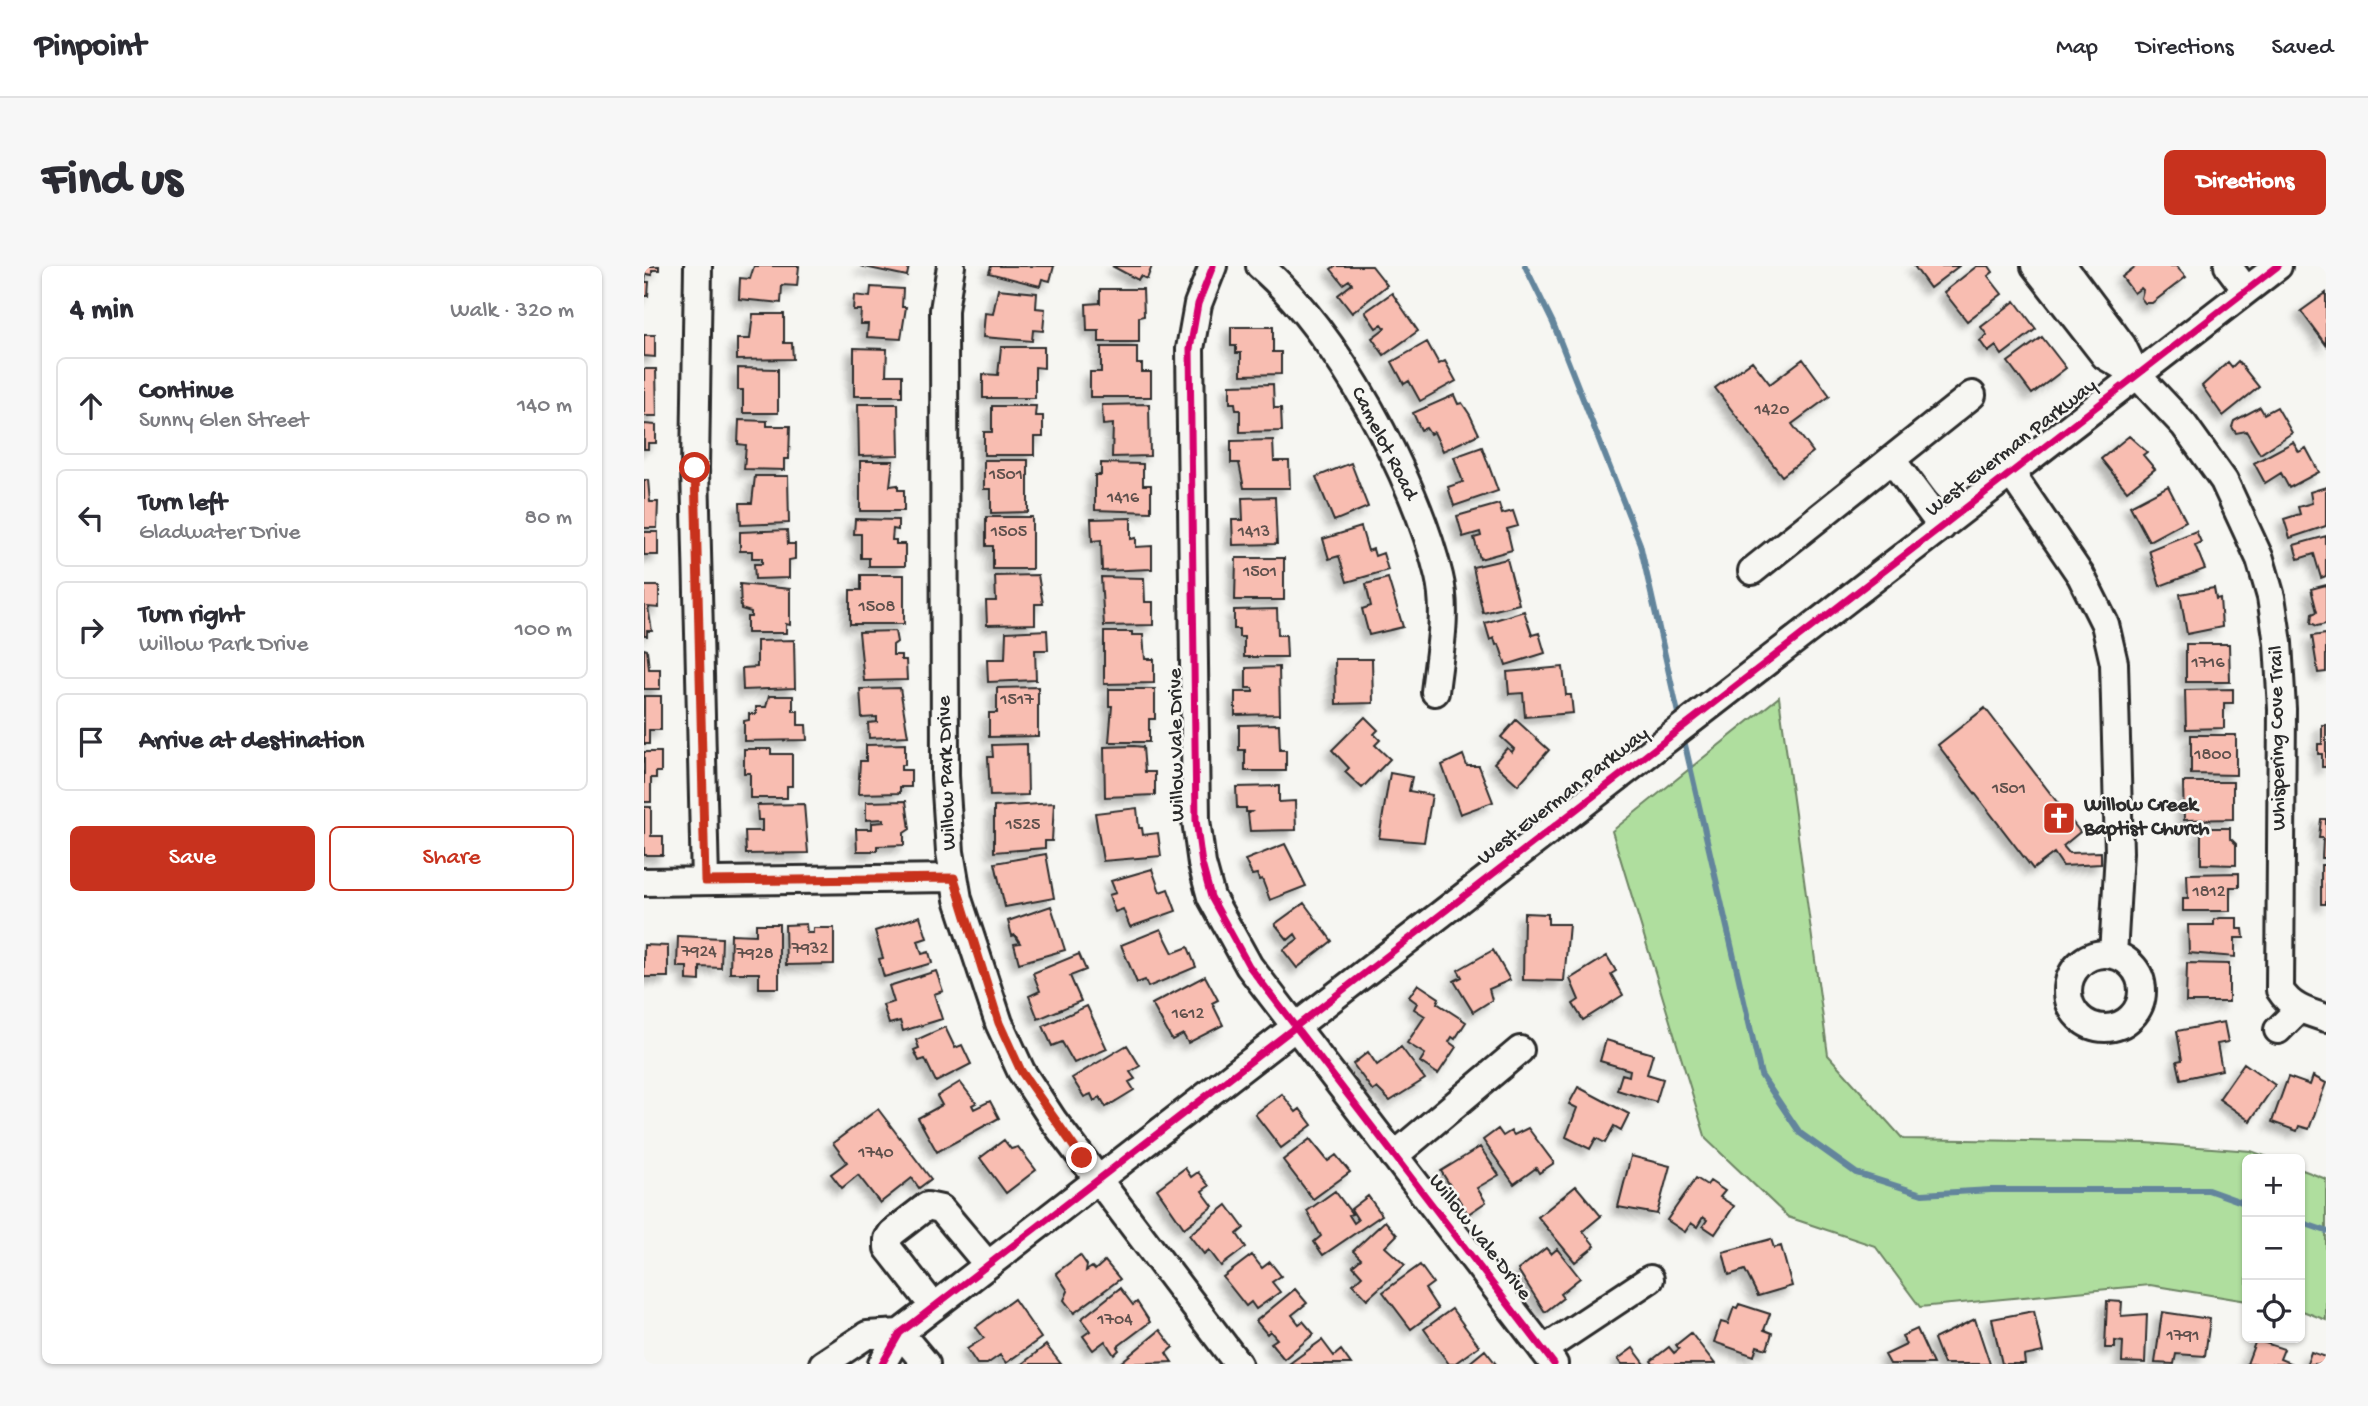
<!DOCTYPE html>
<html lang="en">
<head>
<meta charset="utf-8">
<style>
  :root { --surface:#fff; --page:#f7f7f7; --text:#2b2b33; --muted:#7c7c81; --line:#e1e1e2; --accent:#c8321e }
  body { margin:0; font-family:"Gochi Hand",sans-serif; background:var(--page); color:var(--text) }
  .controls { position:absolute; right:21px; bottom:21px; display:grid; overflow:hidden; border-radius:10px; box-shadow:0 2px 5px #0004 }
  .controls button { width:63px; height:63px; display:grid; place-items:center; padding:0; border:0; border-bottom:2px solid var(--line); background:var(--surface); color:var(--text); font:35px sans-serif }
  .stop { position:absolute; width:21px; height:21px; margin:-16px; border:5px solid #c8321e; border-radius:50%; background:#fff }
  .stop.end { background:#c8321e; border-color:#fff; box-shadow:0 2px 7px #0008 }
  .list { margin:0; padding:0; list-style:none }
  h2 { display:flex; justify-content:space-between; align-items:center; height:91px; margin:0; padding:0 28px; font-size:30px }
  h2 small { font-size:23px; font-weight:400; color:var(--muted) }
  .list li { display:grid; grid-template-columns:46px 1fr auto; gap:21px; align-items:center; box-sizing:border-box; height:98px; margin:0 14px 14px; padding:0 14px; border:2px solid var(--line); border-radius:10px }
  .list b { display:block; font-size:26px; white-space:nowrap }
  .list p { margin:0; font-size:23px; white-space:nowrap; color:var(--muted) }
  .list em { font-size:23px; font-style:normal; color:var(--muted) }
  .actions { display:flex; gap:14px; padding:21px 28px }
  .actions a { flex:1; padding:16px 0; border:2px solid var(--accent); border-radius:10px; text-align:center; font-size:24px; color:var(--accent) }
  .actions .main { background:var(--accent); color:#fff }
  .icon { flex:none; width:38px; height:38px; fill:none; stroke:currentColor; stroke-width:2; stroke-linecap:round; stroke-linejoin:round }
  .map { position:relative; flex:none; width:1682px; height:1098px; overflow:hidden; border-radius:10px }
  header { display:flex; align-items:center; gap:42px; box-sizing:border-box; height:98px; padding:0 35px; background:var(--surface); border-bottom:2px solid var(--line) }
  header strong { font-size:33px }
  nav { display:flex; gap:38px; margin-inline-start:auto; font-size:24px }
  .intro { display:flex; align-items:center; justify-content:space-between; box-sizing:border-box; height:168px; padding:0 42px }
  h1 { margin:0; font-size:49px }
  .button { padding:18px 32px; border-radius:10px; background:var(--accent); color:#fff; font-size:24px; font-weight:700 }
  main { display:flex; gap:42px; padding:0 42px }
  aside { flex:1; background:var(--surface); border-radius:10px; box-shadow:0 2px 5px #0004 }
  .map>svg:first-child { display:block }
  .green { fill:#afde9e; stroke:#6d8464; stroke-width:2 }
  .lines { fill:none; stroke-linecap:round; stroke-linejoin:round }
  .stream { stroke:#63859c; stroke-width:6 }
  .building { fill:#f8bdb1; stroke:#2b2b2b; stroke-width:2; filter:url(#shadow) }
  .minor-casing { stroke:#2b2b2b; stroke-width:32 }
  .minor { stroke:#f6f6f2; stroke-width:26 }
  .cycleway-casing { stroke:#f6f6f2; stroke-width:11 }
  .cycleway { stroke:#d6006c; stroke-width:7 }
  .route { stroke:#c8321e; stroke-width:9 }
  .labels { text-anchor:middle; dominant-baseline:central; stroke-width:5; stroke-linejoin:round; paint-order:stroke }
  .number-label { font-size:18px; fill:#5e504c }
  .street-label { font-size:21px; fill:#2b2b2b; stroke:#f6f6f2 }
  .poi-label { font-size:21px; font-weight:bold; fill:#2b2b2b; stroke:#f6f6f2; text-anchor:start }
</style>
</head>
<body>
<header>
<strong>Pinpoint</strong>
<nav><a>Map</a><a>Directions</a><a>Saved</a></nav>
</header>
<div class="intro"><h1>Find us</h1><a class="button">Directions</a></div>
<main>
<aside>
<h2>4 min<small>Walk · 320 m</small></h2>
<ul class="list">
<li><svg class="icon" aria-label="ahead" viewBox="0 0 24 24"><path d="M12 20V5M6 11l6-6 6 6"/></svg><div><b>Continue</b><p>Sunny Glen Street</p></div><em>140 m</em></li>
<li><svg class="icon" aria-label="left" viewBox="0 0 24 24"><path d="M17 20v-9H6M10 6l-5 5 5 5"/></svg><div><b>Turn left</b><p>Gladwater Drive</p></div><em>80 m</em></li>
<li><svg class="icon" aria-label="right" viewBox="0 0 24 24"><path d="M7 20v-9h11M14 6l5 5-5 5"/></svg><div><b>Turn right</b><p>Willow Park Drive</p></div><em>100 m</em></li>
<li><svg class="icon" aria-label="arrive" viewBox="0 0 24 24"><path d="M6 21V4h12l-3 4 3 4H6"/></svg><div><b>Arrive at destination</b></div></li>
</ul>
<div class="actions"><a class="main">Save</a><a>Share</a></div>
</aside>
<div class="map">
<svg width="1682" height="1098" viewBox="0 0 1682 1098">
  <defs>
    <filter id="shadow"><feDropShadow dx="-6" dy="6" stdDeviation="3.5" flood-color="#0004"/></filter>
  </defs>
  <rect width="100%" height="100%" fill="#f6f6f2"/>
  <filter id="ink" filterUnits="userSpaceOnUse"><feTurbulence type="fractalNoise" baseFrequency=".0143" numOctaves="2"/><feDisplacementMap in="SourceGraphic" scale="14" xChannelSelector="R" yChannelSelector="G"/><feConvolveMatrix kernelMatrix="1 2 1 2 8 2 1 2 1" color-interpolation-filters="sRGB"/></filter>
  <g filter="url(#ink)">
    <path class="green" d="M1135,431L1184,789L1259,873L1502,877L1607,885L1629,893H1603V1035L1506,1019L1276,1041L1231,980L1144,951L1062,873L968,565Z
      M1656,903L1682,913V1054L1656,1044Z"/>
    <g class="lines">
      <path class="stream" d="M881,0L909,57L996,278L1036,456
        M1039,470L1117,809L1156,867L1212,907L1278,928L1347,924H1564L1603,938
        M1656,956L1682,965"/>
    </g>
    <path class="building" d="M0,0H15V4H8V9L2,8L1,16H5L4,30H0Z
      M110,0H155L153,20L138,19L137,37L95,33L96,12L106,13Z
      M216,0H265L263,10Z
      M347,0H410L406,15L398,13L396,20L345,7Z
      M468,0H508L503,13L496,10L494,14Z
      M691,0H728L743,19L708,47L694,29L708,18L705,14L699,18L687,3Z
      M1270,0H1315L1286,22Z
      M1333,0H1345L1349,6L1344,10L1358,28L1323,55L1300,26Z
      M1492,0H1532L1542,11L1508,37H1501L1497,32L1499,24L1497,22L1490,27L1478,11Z
      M227,21L259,23L258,41H262L257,73L223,71L224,58H216L217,44H209L210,29L226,31Z
      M354,23L393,27L392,42L401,43L399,65L389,64L388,75L339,71L341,47L349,48Z
      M456,23H499L500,50L495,51V76H455V65H443L442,38L456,37Z
      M748,27L774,65L740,89L728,72L741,62L738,58L732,62L721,46Z
      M1682,27V79L1657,45Z
      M1371,35L1392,63L1358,89L1352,80L1344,86L1336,75L1343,69L1337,61Z
      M109,48H140V77H148L149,93L93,94V73H106Z
      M587,61H629V86H637V108L597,109V87H592V80H587Z
      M0,69H11V91L0,90Z
      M1398,71L1422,102L1388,128L1364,96Z
      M783,76L795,98L801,95L812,115L776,135L765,115L760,118L748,96Z
      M357,81H400V102L391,101V132H339V108L354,109Z
      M457,81H493V98H498V106H507V131H446V106H457Z
      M210,82L243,83L242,109H258V130H210Z
      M1159,93L1186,130L1148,158L1169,186L1138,210L1071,122L1108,95L1126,118Z
      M1594,95L1615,121L1579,150L1558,120L1584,96L1588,101Z
      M94,102L134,103V147H99V124H94Z
      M0,103H12L13,150H0Z
      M629,118L630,142H637L638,165L596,166V144H592L591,137H586V119Z
      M810,129L814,138L818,137L826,149L835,168L799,185L790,166L786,168L782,162L777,164L769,147Z
      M214,138H254L255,189L215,190Z
      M505,138L506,190L468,191L469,158L459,159L458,139Z
      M348,140H392L391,150H399V171H390V189H340V166H348Z
      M1616,141L1620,148L1633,141L1648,167L1616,188L1602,165L1592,167L1588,161L1590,155Z
      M95,154L123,155V160H146L145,193H140V204L100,203L102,179L94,178Z
      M0,158L12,159V177H4V183H0Z
      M1485,170L1503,186L1499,189L1511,203L1483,225L1457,193Z
      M629,174L630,195H645L646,222H600L595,197H587V175Z
      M1649,176L1655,186L1662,182L1675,206L1645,222L1637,207L1621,217L1610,197Z
      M838,181L854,225L810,240L804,221L819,216L810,191Z
      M340,194H384V246L347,247V223H340Z
      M216,195H249L246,220L254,219V224H260V245H216Z
      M457,197L499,198V219H507V246L451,244V209H457Z
      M707,197L724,241L690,255L672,211Z
      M111,210H144L145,257L97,259L96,237H108Z
      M0,214H4L6,236H14L13,262H0Z
      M1524,220L1542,255L1505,275L1486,240Z
      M1682,221V260L1646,272L1640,253L1656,248L1654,241L1668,237L1666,226Z
      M631,231L633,278L589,279L588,254H599L598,232Z
      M855,238L858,248L869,245L874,260L863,263L868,284L836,293L830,272L837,270L836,266L819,271L813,250Z
      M342,251H388V303H349V280H342Z
      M487,252V273L492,272V281L508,280V303L458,305L457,274L448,275L447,253Z
      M211,253L254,254V264L249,263L248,274H252V278H261V300H225V292H217V268H210Z
      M717,261L724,285L729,283L731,290L739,287L744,304L703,316L695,290L685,293L679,273Z
      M143,264L144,278H151V293L145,294V312L111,313L110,298H118V292H108V285H96V266Z
      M1552,265L1557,276L1551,279L1561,303L1516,320L1505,284Z
      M0,266H14V289H0Z
      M1682,270V310L1677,312L1670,288L1654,293L1650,279Z
      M592,292H640V334H591Z
      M863,293L875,338L839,347L829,301Z
      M217,309H260V358H206V324H217Z
      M394,309L399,338H391V358L343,359L342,335H352L351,310Z
      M457,311L500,312L501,336H509V359L460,360Z
      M744,312L759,361L725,369L718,343L727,340L722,318Z
      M96,318L146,323V359L142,358V367H103V351H107V346L97,343Z
      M1682,319V358L1673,360L1667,357L1668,348L1673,346L1667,323Z
      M0,320H15V342L4,341L8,365H3V370H0Z
      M1570,322L1572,333L1576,332L1578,361L1543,368L1536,328Z
      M633,343L634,369H642L643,391H600V371H595V363H590V344Z
      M880,345L888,369L895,367L901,387L862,399L855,378L852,379L850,372L846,374L841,357Z
      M403,364L404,384H391L392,414L344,416L343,393H361L362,366Z
      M251,365L253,376L249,379V389H257V394H262L263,414L220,415L215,366Z
      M460,366H488V369H499L501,393H510V417L460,418Z
      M1682,368V406L1674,407L1668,370Z
      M150,374L151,422L99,424L98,402L113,401V375Z
      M1542,378H1585L1586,416H1542Z
      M0,383L3,384L5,403H16V423H0Z
      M691,393H728L729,437L692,438Z
      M635,401L636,448L591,449V426H609V422H602V402Z
      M919,401L922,429H927L929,447L881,451L879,427L865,428L863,406Z
      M394,421V470L345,471V447H353V422Z
      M256,422L264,470L225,472L224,457L233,456V451L218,452L216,423Z
      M465,423H511V453H505V476H465L468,440H465Z
      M1589,423V437H1580V462L1542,463L1541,424Z
      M0,430H17V464H5V478H0Z
      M125,430H149V445H154V459H162L163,474L100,475V455L105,454V448H112V441H122Z
      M1341,442L1436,566L1419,580L1425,587L1457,586V598L1419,600L1410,587L1389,603L1294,479Z
      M721,451L734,464L730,468L736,474L731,479L746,493L718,522L701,506L705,502L688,484Z
      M872,454L905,484L874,519L850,497L863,482L868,486L870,483L857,471Z
      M635,458L636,484H642V505H601V484H595V459Z
      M1678,459H1682V501H1678V488H1674V478H1678Z
      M1547,469H1592V509L1547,508Z
      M261,478V499H257V504H267V521H256V527L214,528L216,495H222V479Z
      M383,478L384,529L346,530L344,491H349L348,479Z
      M490,480L499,481L501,506H511V529L461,531L460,481Z
      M100,483H127V488H148V520H143V532H106V507H100Z
      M0,486H17V506H12V512H7V536H0Z
      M819,489L823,500H835L849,536L816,548L798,499Z
      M746,507L768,511L765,525L788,529L780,576L735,572Z
      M1539,516H1589V553L1540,554Z
      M635,520V536L651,535L652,564L606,565L604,548L607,546H602V542H593L592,521Z
      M262,535L266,563L260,567V579L233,580V585H213L212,563H228V557L240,556L239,553L222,554V536Z
      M410,537L408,575H401V582L350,586V541Z
      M160,538L164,587L102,588L101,565H118V554H114L113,539Z
      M0,541H7V570H19V589H0Z
      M493,542L495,562H498L499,569L514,567L517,590L459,595L451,547Z
      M1677,553H1682V592H1678L1679,572H1675Z
      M1557,562H1586V572L1592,578V599L1557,598Z
      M641,578L662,620L626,634L618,613L615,614L613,608L608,609L601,594Z
      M402,588L410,632L361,641L351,597Z
      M1677,599H1682V638H1677Z
      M508,603L516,626L524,623L532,645L486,661L479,643L471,646L465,629L472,627L467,615Z
      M1595,607V621H1586V645H1539V632H1544L1543,608Z
      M660,637L688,675L653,702L639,684L654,673L651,668L644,674L631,658Z
      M407,640L421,684L375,697L370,678L376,677L371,669L368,670L364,655Z
      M880,647L904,648V658H925L920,715L879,714Z
      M276,650L283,672L274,675L278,688L285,686L288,697L240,711L235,693L239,692L231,665Z
      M1576,652H1593V663H1599L1600,672H1591V691L1545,687L1544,659H1570V654Z
      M112,658H135V722H115V707H86L87,668L112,669Z
      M162,658L163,667H169V662H190V698L142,699L141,659Z
      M517,663L529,687L544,681L552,701L504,721L501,714L493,717L477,679Z
      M34,670L78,672L77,702L56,701V715L43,714V701H33Z
      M0,679L24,680V711H0Z
      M849,684L866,714L845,723L848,734L829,746L810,715L818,711L814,704Z
      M435,688L442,704L426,710L437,735L394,753L385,730L396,725L389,707Z
      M963,690L972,705L967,708L979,729L939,754L929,738L935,734L926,713Z
      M1543,697L1585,698V736H1542Z
      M292,705L299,725L290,728L298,753L259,765L256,755L245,758L239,739L250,736L245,720Z
      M561,710L574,734L568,737L579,759L544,777L539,768L528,774L508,738Z
      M774,718L795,732L793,737L822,756L811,773L808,771L805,776L812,781L794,808L776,796L781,788L763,777L781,750L770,743L773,737L765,731Z
      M443,740L463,783L430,797L418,776L408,780L399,760Z
      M1580,756L1584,776L1573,778L1578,804L1537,813L1533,795L1538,794L1533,765Z
      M301,761L311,782L318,779L327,798L292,816L281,793L275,795L270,784L275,782L272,774Z
      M962,774L1009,788L1003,808L1019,813L1012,836L973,824L978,808L985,810L986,804L956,795Z
      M483,779L496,800L486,806L491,813L485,816L490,824L462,841L456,831L450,835L447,828L440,831L428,812Z
      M757,781L781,813L746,835L733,822L729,825L709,798L724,786L733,799Z
      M1600,797L1631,819L1606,855L1575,833Z
      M1669,810L1682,817L1665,863L1655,860L1653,865L1628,856L1644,811L1666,819Z
      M316,816L332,837L328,839L330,843L346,835L355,852L293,886L274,852L298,839L293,830Z
      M934,821L985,848L977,864L970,860L961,877L952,872L946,883L922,871L933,842L925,838Z
      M638,828L652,846L656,843L668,859L637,882L611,848Z
      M234,843L287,913L275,922L268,912L236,937L214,909L198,922L187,908L203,896L189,877Z
      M884,862L910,897L895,907L892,902L870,918L839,874L854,863L859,870L867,865L870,869Z
      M666,873L684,895L692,889L706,906L669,933L639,894Z
      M360,874L367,883L374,881L392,904L362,927L336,892Z
      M836,881L855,909L833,922L842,936L824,948L797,905Z
      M987,890L1026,900L1013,948L974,941Z
      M541,902L547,911L554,906L565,920L558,925L569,940L540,962L513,923Z
      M1052,912L1063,919L1066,915L1081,925L1076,931L1090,940L1071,968L1059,960L1063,954L1059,951L1053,961L1047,957L1041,966L1023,954Z
      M932,920L957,950L939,965L951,980L931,996L894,951Z
      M691,925L708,948L705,949L710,957L714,954L707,943L724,930L738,949L679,989L670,976L677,970L663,945Z
      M583,939L600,962L593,968L602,981L577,1000L565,984L560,988L545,969Z
      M741,955L753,969L741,981L761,999L723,1033L709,1018L718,1010L709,1000L717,993L709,985Z
      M1127,973L1130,982L1137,980L1148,1020L1114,1030L1101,1004L1085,1009L1079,986Z
      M902,982L907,988L913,983L936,1012L916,1028L919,1032L901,1046L874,1004Z
      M436,989L443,999L442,1005L448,1001L451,1004L461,995L476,1013L430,1047L420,1034L424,1025L412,1007Z
      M608,989L618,1002L626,996L637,1010L628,1016L636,1026L612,1043L607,1036L602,1040L579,1011Z
      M776,999L789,1017L781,1023L794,1043L767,1063L739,1026Z
      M476,1022L489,1039L493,1036L506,1056L473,1081L475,1084L470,1089L461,1075L449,1084L439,1070L446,1065L437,1053Z
      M651,1023L663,1037L648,1049L655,1058L659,1055L670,1068L640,1093L627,1077L633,1073L626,1065L623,1068L612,1055Z
      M370,1033L397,1072L362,1097L356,1089L343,1098H333L323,1083L340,1072L332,1061Z
      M1463,1035L1478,1036L1477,1050L1503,1048L1501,1097L1478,1096L1479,1076L1471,1075V1082H1461Z
      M1095,1038L1126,1048L1120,1064L1128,1067L1123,1083L1113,1080L1110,1090L1070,1076L1077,1056L1084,1058L1090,1041L1093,1042Z
      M808,1043L835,1080L810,1098H805L780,1063Z
      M1390,1045L1399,1086L1380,1090L1381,1098H1358L1348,1053Z
      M1518,1046L1566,1053L1561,1090L1532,1088L1530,1098L1511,1097Z
      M1331,1053L1346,1098H1300L1290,1073Z
      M1273,1063L1289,1098H1246L1241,1089L1262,1079L1258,1070Z
      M516,1064L529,1081L522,1087L528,1096L475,1098Z
      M1047,1067L1071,1098H1009L1007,1095L1025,1081L1030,1087L1035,1083L1032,1079Z
      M678,1074L690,1090L697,1084L707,1098H645Z
      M1612,1074L1640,1083L1636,1093L1648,1098H1603Z
      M402,1079L417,1098H378Z
      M989,1082L1001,1098H978L974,1093Z
      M841,1084L852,1098H824Z
      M1667,1086L1682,1091V1098H1663Z"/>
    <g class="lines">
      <defs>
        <path id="minor" d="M54,0L51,202L61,615
          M307,0L300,44L301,510L306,586L314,633L355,757L377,805L409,854L594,1098
          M569,0L554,38L546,83L552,554L558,598L567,631L605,700L910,1098
          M616,0C693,66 771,211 795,310C804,347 795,389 791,426
          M1391,0L1461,90L1492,108L1540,159L1580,215L1616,293L1627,331L1634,377L1638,443L1636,724C1647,742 1663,746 1682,752
          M1419,0L1478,79L1492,108
          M1584,0L1602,24
          M1248,194L1298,261
          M1367,207L1437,310L1461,358L1470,397L1475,586L1469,689
          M1108,305L1328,129
          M0,616L310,612
          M1424 725a37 37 0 1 1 74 0a37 37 0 1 1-74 0Z
          M1634,764L1655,743
          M750,890L876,784
          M290,1041L244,982V973L248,967L283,940L297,943L344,999
          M256,1067L282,1098
          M899,1084L1006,1013
          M179,1098L223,1069L256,1067
          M238,1098L256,1067L1634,0"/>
      </defs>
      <use href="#minor" class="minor-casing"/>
      <use href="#minor" class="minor"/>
      <defs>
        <path id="cycleway" d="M569,0L554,38L546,83L552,554L558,598L567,631L605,700L910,1098
          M238,1098L256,1067L1634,0"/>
      </defs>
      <use href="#cycleway" class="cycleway-casing"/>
      <use href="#cycleway" class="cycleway"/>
    </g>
  </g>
  <g class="lines" filter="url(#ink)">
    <path class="route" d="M51,202L61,615L310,612L355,757L377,805L438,892"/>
  </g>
  <defs>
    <symbol id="church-square" viewBox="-11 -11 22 22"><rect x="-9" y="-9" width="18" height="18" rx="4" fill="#c8321e" stroke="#f6f6f2"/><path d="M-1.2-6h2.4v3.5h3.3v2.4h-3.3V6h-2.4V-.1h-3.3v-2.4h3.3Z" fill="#fff"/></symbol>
  </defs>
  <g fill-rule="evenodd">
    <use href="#church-square" x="1396" y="533" width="38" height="38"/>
  </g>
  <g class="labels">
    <g class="number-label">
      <text x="1128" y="144">1420</text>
      <text x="362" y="209">1501</text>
      <text x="479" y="232">1416</text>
      <text x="365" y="266">1505</text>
      <text x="610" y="266">1413</text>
      <text x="616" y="306">1501</text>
      <text x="233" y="341">1508</text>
      <text x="1564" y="397">1716</text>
      <text x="373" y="434">1517</text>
      <text x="1569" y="489">1800</text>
      <text x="1365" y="523">1501</text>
      <text x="379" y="559">1525</text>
      <text x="1565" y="626">1812</text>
      <text x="166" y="683">7932</text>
      <text x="55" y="686">7924</text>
      <text x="111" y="688">7928</text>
      <text x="544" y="748">1612</text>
      <text x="232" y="887">1740</text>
      <text x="471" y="1054">1704</text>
      <text x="1539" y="1070">1791</text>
    </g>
    <g class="street-label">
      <text transform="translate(739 178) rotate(63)">Camelot Road</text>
      <text transform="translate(1368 183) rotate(-38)">West Everman Parkway</text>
      <text transform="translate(1635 472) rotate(-91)">Whispering Cove Trail</text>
      <text transform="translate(534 479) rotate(-91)">Willow Vale Drive</text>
      <text transform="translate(304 507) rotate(-92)">Willow Park Drive</text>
      <text transform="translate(920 531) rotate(-38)">West Everman Parkway</text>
      <text transform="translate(835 972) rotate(52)">Willow Vale Drive</text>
    </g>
    <g class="poi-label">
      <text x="1440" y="540">Willow Creek<tspan x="1440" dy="24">Baptist Church</tspan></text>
    </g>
  </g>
</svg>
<div class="controls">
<button>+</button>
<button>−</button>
<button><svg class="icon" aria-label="locate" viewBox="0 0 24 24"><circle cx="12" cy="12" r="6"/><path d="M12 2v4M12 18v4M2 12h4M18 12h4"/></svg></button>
</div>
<div class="stop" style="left:51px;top:202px"></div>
<div class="stop end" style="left:438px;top:892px"></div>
</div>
</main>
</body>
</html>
